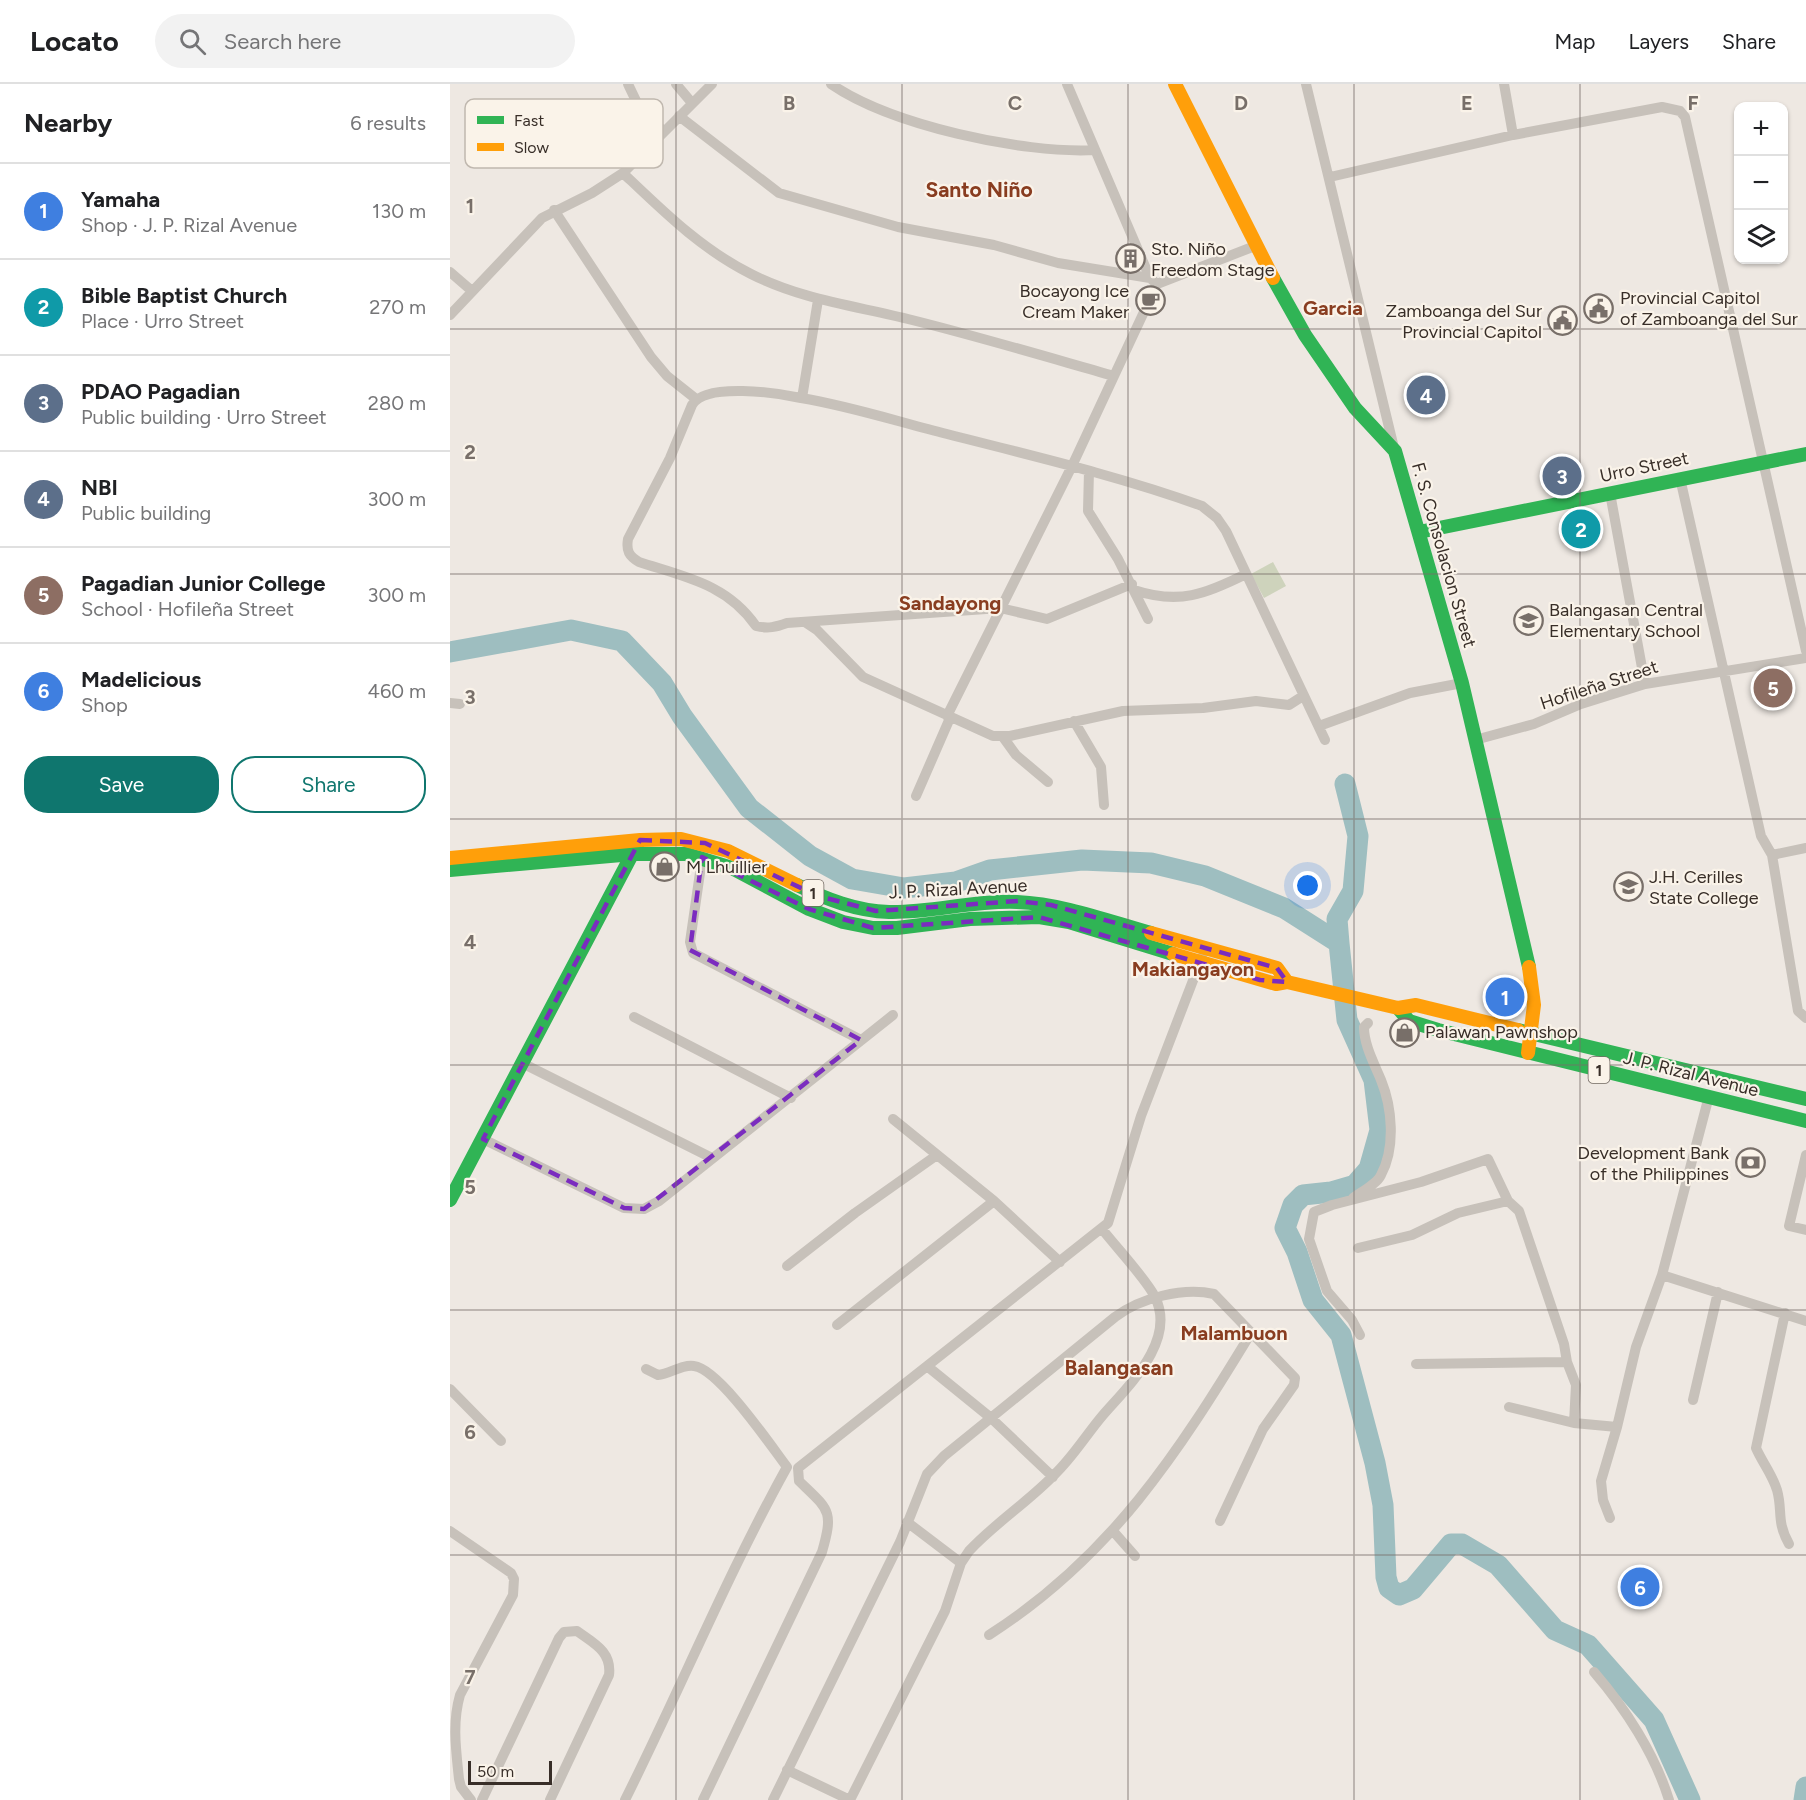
<!DOCTYPE html>
<html lang="en">
<head>
<meta charset="utf-8">
<style>
  :root { --surface:#fff; --page:#f2f2f2; --text:#202124; --muted:#757577; --line:#e0e0e0; --accent:#0f766e }
  body { margin:0; font-family:Figtree,sans-serif; background:var(--page); color:var(--text) }
  .controls { position:absolute; right:18px; top:18px; display:grid; overflow:hidden; border-radius:12px; box-shadow:0 2px 4px #0004 }
  .controls button { width:54px; height:54px; display:grid; place-items:center; padding:0; border:0; border-bottom:2px solid var(--line); background:var(--surface); color:var(--text); font:30px sans-serif }
  .scale { position:absolute; left:18px; bottom:15px; width:84px; box-sizing:border-box; padding-left:6px; border:3px solid #382e28; border-top:0; font-size:16px; line-height:21px; white-space:nowrap; color:#382e28; -webkit-text-stroke:4px #faf3e9; paint-order:stroke }
  .you { position:absolute; left:858px; top:802px; width:21px; height:21px; margin:-15px; border:4px solid #fff; border-radius:50%; background:#1a73e8; box-shadow:0 0 0 9px #1a73e833 }
  .badge { display:grid; place-items:center; width:39px; height:39px; border-radius:50%; background:var(--accent); color:#fff; font-size:20px; font-weight:700 }
  .pin { position:absolute; translate:-50% -50%; border:3px solid #fff; box-shadow:0 2px 6px #0006 }
  .list { margin:0; padding:0; list-style:none }
  h2 { display:flex; justify-content:space-between; align-items:center; height:78px; margin:0; padding:0 24px; font-size:26px }
  h2 small { font-size:20px; font-weight:400; color:var(--muted) }
  .list li { display:grid; grid-template-columns:39px 1fr auto; gap:18px; align-items:center; box-sizing:border-box; height:96px; padding:0 24px; border-top:2px solid var(--line) }
  .list b { display:block; font-size:22px; white-space:nowrap }
  .list p { margin:0; font-size:20px; white-space:nowrap; color:var(--muted) }
  .list em { font-size:20px; font-style:normal; color:var(--muted) }
  .actions { display:flex; gap:12px; padding:18px 24px }
  .actions a { flex:1; padding:14px 0; border:2px solid var(--accent); border-radius:24px; text-align:center; font-size:21px; color:var(--accent) }
  .actions .main { background:var(--accent); color:#fff }
  .icon { flex:none; width:33px; height:33px; fill:none; stroke:currentColor; stroke-width:2; stroke-linecap:round; stroke-linejoin:round }
  .map { position:relative; flex:none; width:1356px; height:1716px; overflow:hidden }
  header { display:flex; align-items:center; gap:36px; box-sizing:border-box; height:84px; padding:0 30px; background:var(--surface); border-bottom:2px solid var(--line) }
  header strong { font-size:28px }
  nav { display:flex; gap:33px; margin-inline-start:auto; font-size:21px }
  .search { width:420px; height:54px; background:var(--page); display:flex; align-items:center; gap:15px; box-sizing:border-box; padding:0 21px; border-radius:33px; color:var(--muted); font-size:22px }
  main { display:flex }
  aside { flex:1; background:var(--surface) }
  .map>svg:first-child { display:block }
  .green { fill:#ced3bc }
  .lines { fill:none; stroke-linecap:round; stroke-linejoin:round }
  .river { stroke:#9ebec0; stroke-width:21 }
  .street { stroke:#c7c1ba; stroke-width:10 }
  .fast { stroke:#30b455; stroke-width:14 }
  .slow { stroke:#ff9f0a; stroke-width:14 }
  .marked { fill:none; stroke:#7b2cbf; stroke-width:4.5; stroke-dasharray:12 8; stroke-linejoin:round }
  .grid { fill:none; stroke:#786f69; stroke-width:1.5; stroke-opacity:0.55 }
  .labels { text-anchor:middle; dominant-baseline:central; stroke-width:4.5; stroke-linejoin:round; paint-order:stroke }
  .shield { fill:#faf3e9; stroke:#726962; stroke-width:1.5 }
  .shield-label { font-size:16px; font-weight:bold; fill:#382e28 }
  .poi-label { font-size:18px; fill:#382e28; stroke:#faf3e9; text-anchor:start }
  .street-label { font-size:18px; fill:#382e28; stroke:#faf3e9 }
  .neighbourhood-label { font-size:20px; font-weight:bold; fill:#893d20; stroke:#faf3e9 }
  .quarter-label { font-size:21px; font-weight:bold; fill:#893d20; stroke:#faf3e9 }
  .key { fill:#faf3e9; stroke:#c0b8af; stroke-width:1.5 }
  .key-label { font-size:16px; fill:#382e28 }
  .grid-label { font-size:20px; text-anchor:middle; font-weight:bold; fill:#786f69; stroke:#faf3e9; stroke-width:4.5; stroke-linejoin:round; paint-order:stroke }
</style>
</head>
<body>
<header>
<strong>Locato</strong>
<div class="search"><svg class="icon" aria-label="search" viewBox="0 0 24 24"><circle cx="10" cy="10" r="6"/><path d="M15 15l6 6"/></svg>Search here</div>
<nav><a>Map</a><a>Layers</a><a>Share</a></nav>
</header>
<main>
<aside>
<h2>Nearby<small>6 results</small></h2>
<ul class="list">
<li><span class="badge" style="background:#3f7fe0">1</span><div><b>Yamaha</b><p>Shop · J. P. Rizal Avenue</p></div><em>130 m</em></li>
<li><span class="badge" style="background:#0f9aa8">2</span><div><b>Bible Baptist Church</b><p>Place · Urro Street</p></div><em>270 m</em></li>
<li><span class="badge" style="background:#5c6f8a">3</span><div><b>PDAO Pagadian</b><p>Public building · Urro Street</p></div><em>280 m</em></li>
<li><span class="badge" style="background:#5c6f8a">4</span><div><b>NBI</b><p>Public building</p></div><em>300 m</em></li>
<li><span class="badge" style="background:#8d6e63">5</span><div><b>Pagadian Junior College</b><p>School · Hofileña Street</p></div><em>300 m</em></li>
<li><span class="badge" style="background:#3f7fe0">6</span><div><b>Madelicious</b><p>Shop</p></div><em>460 m</em></li>
</ul>
<div class="actions"><a class="main">Save</a><a>Share</a></div>
</aside>
<div class="map">
<svg width="1356" height="1716" viewBox="0 0 1356 1716">
  <rect width="100%" height="100%" fill="#eee8e2"/>
  <path class="green" d="M823,478L836,502L814,514L801,490Z"/>
  <g class="lines">
    <path class="river" d="M0,568L121,546L172,557L212,599L232,632L299,724L360,772L402,795L454,804L506,798L540,786L632,776L701,779L755,792L834,824L889,859
      M895,700L908,752L903,807L887,835L889,859L897,936L924,996L930,1046L919,1085L905,1101L881,1108L853,1111L843,1121L835,1144L847,1168L863,1216L891,1251L925,1379L933,1421L936,1493L939,1504L949,1511L963,1505L1001,1460H1012L1048,1481L1105,1546L1138,1561L1204,1636L1240,1716
      M1354,1716L1356,1703"/>
    <path class="street" d="M178,0L188,21L213,47
      M226,0L242,19
      M381,0C441,41 572,70 645,66
      M617,0L700,194
      M856,0L944,364
      M1054,0L1063,51
      M229,32L329,109L448,143L544,161L608,179L700,194L707,200
      M173,89C213,127 251,165 301,190C352,216 407,222 462,236C530,253 597,273 664,292
      M880,93L1063,51L1212,23L1230,27L1235,33L1356,567
      M104,126L201,273L217,292L246,315
      M0,188L22,207
      M0,231L92,134L142,109L173,89L262,0
      M352,314L368,216
      M639,387L638,427L668,475L698,535
      M1230,394L1311,752L1322,771L1348,927L1356,934
      M1160,409L1195,600
      M682,500L597,535L550,524L337,539C326,543 318,545 306,542C277,500 235,493 189,478C179,472 176,467 178,455L220,374L242,321C255,298 328,309 351,314C400,322 449,338 497,350C583,372 669,392 752,422L767,434L776,447L875,656
      M684,506C729,521 756,510 796,490
      M355,538L367,546L413,593L543,652H560L673,627L753,624L806,617L839,621L853,612
      M0,619L10,620
      M497,632L622,382L707,200L805,162
      M624,637L651,683L654,721
      M869,642L960,609L1012,599
      M553,653L566,671L598,698
      M1025,656L1084,640L1131,620L1195,600L1356,574
      M466,712L500,634
      M253,768L240,858L243,869L411,956
      M1322,771L1356,764
      M184,933L341,1014
      M72,979L262,1074
      M443,1035L544,1117L610,1178
      M33,1055L174,1124L194,1125L209,1117L443,931
      M1356,1071L1339,1142L1356,1146
      M903,1114C911,1108 927,1100 931,1091C946,1063 942,1023 931,996C924,979 914,961 914,943L918,939
      M908,1164L962,1151L1008,1129L1058,1117
      M337,1182L405,1129L487,1071
      M1212,1191L1356,1237
      M1335,1229L1306,1364C1312,1378 1322,1390 1327,1406C1333,1427 1326,1437 1339,1460
      M387,1241L544,1117
      M910,1251L902,1236L877,1207L859,1155L864,1128L882,1121L971,1098L1038,1075L1058,1117L1069,1127L1114,1260L1117,1278L1126,1301L1124,1339
      M966,1280L1117,1278
      M477,1282L541,1334L603,1393
      M0,1305L51,1357
      M1243,1316L1268,1208
      M1059,1323L1124,1339L1167,1343
      M1160,1434L1153,1416L1151,1397L1167,1343L1186,1263L1212,1191L1259,1012
      M457,1438L511,1479
      M0,1447L61,1489L64,1495L63,1511L10,1611C2,1639 6,1666 9,1695L11,1703L21,1716
      M663,1447L685,1472
      M539,1551C661,1473 728,1369 801,1249
      M1144,1588C1175,1624 1205,1670 1219,1716
      M337,1686L400,1716
      M32,1716L109,1554L114,1548L127,1547C143,1559 162,1567 159,1591L100,1716
      M175,1716C230,1606 277,1491 337,1383C321,1362 269,1285 244,1282C232,1280 220,1290 208,1291L196,1285
      M253,1716L372,1468C384,1426 379,1426 349,1397L348,1384L658,1139L691,1032L752,873
      M323,1716L450,1458L477,1390L494,1372L665,1233C690,1214 733,1203 764,1210L845,1294L844,1301L813,1345L770,1437
      M400,1716L495,1527L511,1479L519,1467C545,1439 578,1418 604,1391C623,1373 636,1351 653,1331C678,1302 727,1257 705,1213C697,1196 666,1163 652,1145"/>
    <path class="fast" d="M823,194L855,251L905,324L945,367L1012,599L1079,883
      M969,448L1356,370
      M0,786L183,770H236L282,784L359,825L393,838L423,844H447L520,835L589,833L619,838L723,870
      M347,801C376,815 406,827 439,828C482,829 524,816 567,818C613,820 658,837 701,849
      M948,924L959,937L988,946L1356,1037
      M1068,946L1356,1015
      M0,1116L187,761"/>
    <path class="slow" d="M725,0L823,194
      M0,774L190,756L231,755L278,767L347,801
      M701,849L827,884L837,898
      M723,870L826,900L837,898L948,924L966,921L1068,946
      M1078,969L1084,921L1079,883"/>
  </g>
  <path class="marked" d="M190,756L255,759L368,812L426,827L568,817L601,821L827,884L837,898L810,896L589,833L423,844L359,825L252,773L240,866L411,956L194,1125L174,1124L33,1055Z"/>
  <path class="grid" d="M226,0V1716M452,0V1716M678,0V1716M904,0V1716M1130,0V1716M0,245H1356M0,490H1356M0,735H1356M0,981H1356M0,1226H1356M0,1471H1356"/>
  <defs>
    <symbol id="building-ring" viewBox="-11 -11 22 22"><circle r="9.5" fill="#faf3e9" stroke="#786f69" stroke-width="1.5"/><path d="M-4-6H4V6H1V3H-1V6H-4ZM-2.5-4.3h1.7v1.8h-1.7ZM.8-4.3h1.7v1.8H.8ZM-2.5-1h1.7V.8h-1.7ZM.8-1h1.7V.8H.8Z" fill="#786f69"/></symbol>
    <symbol id="cafe-ring" viewBox="-11 -11 22 22"><circle r="9.5" fill="#faf3e9" stroke="#786f69" stroke-width="1.5"/><path d="M-5.5-4.5H6V0H3Q3 3.5 0 3.5H-2.5Q-5.5 3.5-5.5 0ZM3-3.2v2h1.7v-2ZM-6 4.5H4V6H-6Z" fill="#786f69"/></symbol>
    <symbol id="civic-ring" viewBox="-11 -11 22 22"><circle r="9.5" fill="#faf3e9" stroke="#786f69" stroke-width="1.5"/><path d="M-.6-6.5H3V-4.5H.6V-3L4-1V1h2V6H-6V1h2V-1L-.6-3ZM-1.2 2.5V6h2.4V2.5Z" fill="#786f69"/></symbol>
    <symbol id="school-ring" viewBox="-11 -11 22 22"><circle r="9.5" fill="#faf3e9" stroke="#786f69" stroke-width="1.5"/><path d="M0-5L7-2L0 1L-7-2ZM-4 1L0 2.5L4 1V4Q0 6-4 4Z" fill="#786f69"/></symbol>
    <symbol id="shop-ring" viewBox="-11 -11 22 22"><circle r="9.5" fill="#faf3e9" stroke="#786f69" stroke-width="1.5"/><path d="M-5-2.5h2.3a2.7 3.5 0 0 1 5.4 0H5L5.5 6h-11ZM-1.5-2.5h3a1.5 2.3 0 0 0-3 0Z" fill="#786f69"/></symbol>
    <symbol id="university-ring" viewBox="-11 -11 22 22"><circle r="9.5" fill="#faf3e9" stroke="#786f69" stroke-width="1.5"/><path d="M0-5L7-2L0 1L-7-2ZM-4 1L0 2.5L4 1V4Q0 6-4 4Z" fill="#786f69"/></symbol>
    <symbol id="bank-ring" viewBox="-11 -11 22 22"><circle r="9.5" fill="#faf3e9" stroke="#786f69" stroke-width="1.5"/><path d="M-6-4H6V4H-6ZM0-2.3a2.3 2.3 0 1 0 0 4.6a2.3 2.3 0 1 0 0-4.6Z" fill="#786f69"/></symbol>
  </defs>
  <g fill-rule="evenodd">
    <use href="#building-ring" x="664" y="158" width="33" height="33"/>
    <use href="#cafe-ring" x="684" y="200" width="33" height="33"/>
    <use href="#civic-ring" x="1132" y="208" width="33" height="33"/>
    <use href="#civic-ring" x="1096" y="220" width="33" height="33"/>
    <use href="#school-ring" x="1062" y="520" width="33" height="33"/>
    <use href="#shop-ring" x="198" y="766" width="33" height="33"/>
    <use href="#university-ring" x="1162" y="786" width="33" height="33"/>
    <use href="#shop-ring" x="938" y="932" width="33" height="33"/>
    <use href="#bank-ring" x="1284" y="1062" width="33" height="33"/>
  </g>
  <g class="labels">
    <g class="shield">
      <rect x="352.5" y="796" width="21" height="26" rx="4.5"/>
      <rect x="1138.5" y="973" width="21" height="26" rx="4.5"/>
    </g>
    <g class="shield-label">
      <text x="363" y="809">1</text>
      <text x="1149" y="986">1</text>
    </g>
    <g class="poi-label">
      <text x="701" y="165">Sto. Niño<tspan x="701" dy="21">Freedom Stage</tspan></text>
      <text x="679" y="207" text-anchor="end">Bocayong Ice<tspan x="679" dy="21">Cream Maker</tspan></text>
      <text x="1170" y="214">Provincial Capitol<tspan x="1170" dy="21">of Zamboanga del Sur</tspan></text>
      <text x="1092" y="227" text-anchor="end">Zamboanga del Sur<tspan x="1092" dy="21">Provincial Capitol</tspan></text>
      <text x="1099" y="526">Balangasan Central<tspan x="1099" dy="21">Elementary School</tspan></text>
      <text x="236" y="783">M Lhuillier</text>
      <text x="1199" y="793">J.H. Cerilles<tspan x="1199" dy="21">State College</tspan></text>
      <text x="975" y="948">Palawan Pawnshop</text>
      <text x="1279" y="1069" text-anchor="end">Development Bank<tspan x="1279" dy="21">of the Philippines</tspan></text>
    </g>
    <g class="street-label">
      <text transform="translate(1194 383) rotate(-12)">Urro Street</text>
      <text transform="translate(994 471) rotate(74)">F. S. Consolacion Street</text>
      <text transform="translate(1149 601) rotate(-18)">Hofileña Street</text>
      <text transform="translate(508 805) rotate(-3)">J. P. Rizal Avenue</text>
      <text transform="translate(1241 990) rotate(14)">J. P. Rizal Avenue</text>
    </g>
    <g class="neighbourhood-label">
      <text x="883" y="224">Garcia</text>
      <text x="500" y="519">Sandayong</text>
      <text x="743" y="885">Makiangayon</text>
      <text x="784" y="1249">Malambuon</text>
    </g>
    <g class="quarter-label">
      <text x="529" y="105">Santo Niño</text>
      <text x="669" y="1283">Balangasan</text>
    </g>
  </g>
  <rect x="15" y="15" width="198" height="69" rx="9" class="key"/>
  <rect x="27" y="32" width="27" height="8" fill="#30b455"/>
  <rect x="27" y="59" width="27" height="8" fill="#ff9f0a"/>
  <g class="key-label">
    <text x="64" y="42">Fast</text>
    <text x="64" y="69">Slow</text>
  </g>
  <g class="grid-label">
    <text x="339" y="26">B</text>
    <text x="565" y="26">C</text>
    <text x="791" y="26">D</text>
    <text x="1017" y="26">E</text>
    <text x="1243" y="26">F</text>
    <text x="20" y="129">1</text>
    <text x="20" y="375">2</text>
    <text x="20" y="620">3</text>
    <text x="20" y="865">4</text>
    <text x="20" y="1110">5</text>
    <text x="20" y="1355">6</text>
    <text x="20" y="1600">7</text>
  </g>
</svg>
<div class="controls">
<button>+</button>
<button>−</button>
<button><svg class="icon" aria-label="layers" viewBox="0 0 24 24"><path d="M12 4l9 5-9 5-9-5zM3 14l9 5 9-5"/></svg></button>
</div>
<div class="scale">50 m</div>
<div class="you"></div>
<div class="pin badge" style="left:1055px;top:913px;background:#3f7fe0">1</div>
<div class="pin badge" style="left:1131px;top:445px;background:#0f9aa8">2</div>
<div class="pin badge" style="left:1112px;top:392px;background:#5c6f8a">3</div>
<div class="pin badge" style="left:976px;top:311px;background:#5c6f8a">4</div>
<div class="pin badge" style="left:1323px;top:604px;background:#8d6e63">5</div>
<div class="pin badge" style="left:1190px;top:1503px;background:#3f7fe0">6</div>
</div>
</main>
</body>
</html>
